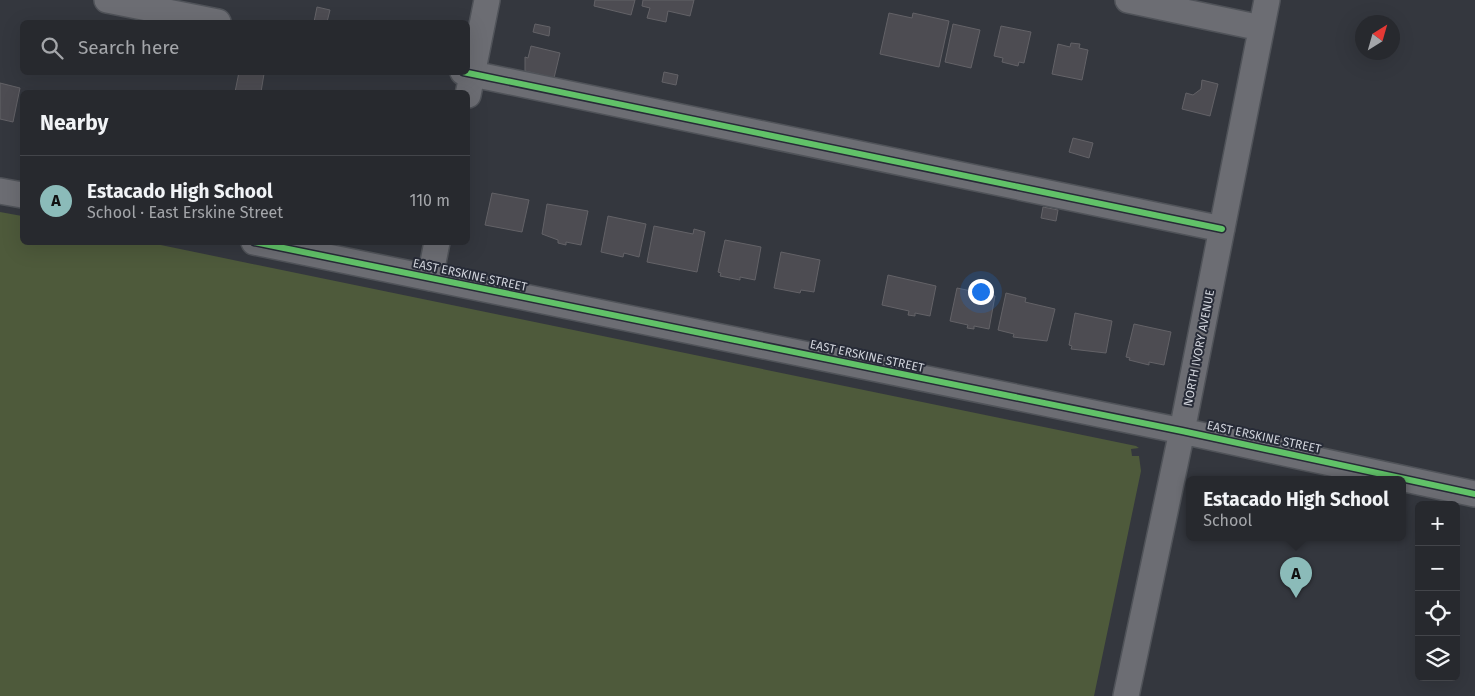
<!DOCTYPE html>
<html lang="en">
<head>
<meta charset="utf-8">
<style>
  :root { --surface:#27292e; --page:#2f3136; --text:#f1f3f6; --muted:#a4a6aa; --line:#43454a; --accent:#8bbbb9 }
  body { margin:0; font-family:"Fira Sans",sans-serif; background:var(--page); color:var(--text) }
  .controls { position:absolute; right:15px; bottom:15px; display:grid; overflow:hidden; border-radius:8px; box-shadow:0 5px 20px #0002 }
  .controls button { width:45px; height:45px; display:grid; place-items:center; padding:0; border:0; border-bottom:1px solid var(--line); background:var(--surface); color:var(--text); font:25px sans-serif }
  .compass { position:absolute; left:1355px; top:15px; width:45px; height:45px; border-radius:50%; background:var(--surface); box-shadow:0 5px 20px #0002; rotate:37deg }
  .you { position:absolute; left:980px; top:291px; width:18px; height:18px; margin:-12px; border:4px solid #fff; border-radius:50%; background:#1a73e8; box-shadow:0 0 0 8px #1a73e833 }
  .badge { display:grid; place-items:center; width:32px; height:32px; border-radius:50%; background:var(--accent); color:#111; font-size:16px; font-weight:700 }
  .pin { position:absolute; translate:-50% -41px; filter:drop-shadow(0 1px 2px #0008) }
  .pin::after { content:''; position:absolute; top:26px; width:18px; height:15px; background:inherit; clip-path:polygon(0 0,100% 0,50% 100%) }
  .popup { position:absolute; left:1186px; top:476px; width:220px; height:65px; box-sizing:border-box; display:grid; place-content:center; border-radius:8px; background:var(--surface); filter:drop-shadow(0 1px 4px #0005); font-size:16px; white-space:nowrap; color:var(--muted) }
  .popup b { font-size:19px; color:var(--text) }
  .popup::after { content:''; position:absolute; left:50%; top:100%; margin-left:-10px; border:10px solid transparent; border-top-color:var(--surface) }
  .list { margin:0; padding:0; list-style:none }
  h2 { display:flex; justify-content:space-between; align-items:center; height:65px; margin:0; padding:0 20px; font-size:21px }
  h2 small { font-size:16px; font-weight:400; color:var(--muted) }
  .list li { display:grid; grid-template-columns:32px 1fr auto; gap:15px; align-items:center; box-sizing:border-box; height:90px; padding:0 20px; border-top:1px solid var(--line) }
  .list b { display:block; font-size:19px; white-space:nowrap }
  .list p { margin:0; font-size:16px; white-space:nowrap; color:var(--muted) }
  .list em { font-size:16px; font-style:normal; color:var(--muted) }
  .icon { flex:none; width:28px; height:28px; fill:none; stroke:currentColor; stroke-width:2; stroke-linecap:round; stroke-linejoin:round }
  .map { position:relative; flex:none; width:1475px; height:696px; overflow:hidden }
  .search { position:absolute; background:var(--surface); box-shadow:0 5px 20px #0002; left:20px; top:20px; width:450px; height:55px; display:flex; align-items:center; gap:12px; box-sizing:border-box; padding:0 18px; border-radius:8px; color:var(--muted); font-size:19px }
  .panel { position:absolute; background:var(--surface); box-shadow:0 5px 20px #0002; left:20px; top:90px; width:450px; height:155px; border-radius:8px }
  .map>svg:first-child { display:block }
  .green { fill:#4e5a3b }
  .building { fill:#4d4c52; stroke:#636267 }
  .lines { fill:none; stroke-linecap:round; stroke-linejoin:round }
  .street-casing { stroke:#505359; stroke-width:28 }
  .street { stroke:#6c6d73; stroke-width:25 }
  .cycleway-casing { stroke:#272b37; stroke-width:9 }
  .cycleway { stroke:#61c268; stroke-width:6 }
  .labels { text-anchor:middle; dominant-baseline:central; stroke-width:4; stroke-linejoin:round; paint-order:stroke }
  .street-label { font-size:12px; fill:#d1d4dc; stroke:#272b37 }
</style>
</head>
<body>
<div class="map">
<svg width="1475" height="696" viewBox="0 0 1475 696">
  <rect width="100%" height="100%" fill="#34373e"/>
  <path class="green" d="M0,212L22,216V242L151,243L1136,446L1139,448L1131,449L1132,456H1139L1141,471L1094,696H0Z"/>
  <path class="building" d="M595,0H635L631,15L594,6Z
    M643,0H694L690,16L668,11L666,22L647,18L650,8L642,6Z
    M317,7L330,10L327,22H314Z
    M889,13L912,18L913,13L949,21L939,67L880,54Z
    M535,24L550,27L549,36L533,32Z
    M953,24L980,30L971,68L945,62Z
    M1001,26L1031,32L1024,63L1019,62L1018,66L1002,62L1003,58L994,56Z
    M1071,43L1080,44L1079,48L1088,50L1082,80L1052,74L1058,44L1070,47Z
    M531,46L560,53L554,78L525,71V57L528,58Z
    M239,72L264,74L261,92H235Z
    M664,72L678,75L676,85L662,82Z
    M1202,80L1218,84L1210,116L1182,109L1186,93L1193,95L1201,89Z
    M0,83L20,88L13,122L0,119Z
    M1073,138L1093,143L1089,158L1069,152Z
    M492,193L529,200L522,232L485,225Z
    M547,204L588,211L581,245L566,242V245L558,243V240L542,234Z
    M1043,207L1058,210L1056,221L1041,218Z
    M608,216L646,224L639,257L624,253L623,257L601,252Z
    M654,226L693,234L694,229L705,232L697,272L647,262Z
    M725,240L761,247L755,280L740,277V280L720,276L721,273L718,272Z
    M781,252L820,260L814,292L801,290L800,293L774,288Z
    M888,275L936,286L930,316L915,313V316L908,315L909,311L882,305Z
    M957,288L995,296L989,329L974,326V329L967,328L968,325L950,321Z
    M1006,293L1026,298L1025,302L1055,309L1047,341L1013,337L1014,334L998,330Z
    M1075,313L1112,321L1106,353L1071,349L1072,346L1069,345Z
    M1134,324L1171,332L1164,365L1149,362V365L1129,360L1130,358L1126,357Z"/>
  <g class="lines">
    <defs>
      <path id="street" d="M107,0L218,22
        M1128,0L1261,28
        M463,72L1222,229
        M468,95L487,0
        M0,191L22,195
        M254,242L1182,431L1475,494
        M430,278L437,242
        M1126,696L1182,431L1267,0"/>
    </defs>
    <use href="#street" class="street-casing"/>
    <use href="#street" class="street"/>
    <defs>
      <path id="cycleway" d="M463,72L1222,229
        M254,242L1182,431L1475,494"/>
    </defs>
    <use href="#cycleway" class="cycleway-casing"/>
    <use href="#cycleway" class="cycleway"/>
  </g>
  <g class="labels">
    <g class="street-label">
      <text transform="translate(470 275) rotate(12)">EAST ERSKINE STREET</text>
      <text transform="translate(1199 348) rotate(-79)">NORTH IVORY AVENUE</text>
      <text transform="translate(867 356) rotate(12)">EAST ERSKINE STREET</text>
      <text transform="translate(1264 437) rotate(12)">EAST ERSKINE STREET</text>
    </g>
  </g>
</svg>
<div class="controls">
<button>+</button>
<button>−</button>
<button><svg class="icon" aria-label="locate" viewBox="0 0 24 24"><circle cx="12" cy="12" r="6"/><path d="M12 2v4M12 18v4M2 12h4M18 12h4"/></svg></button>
<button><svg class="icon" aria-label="layers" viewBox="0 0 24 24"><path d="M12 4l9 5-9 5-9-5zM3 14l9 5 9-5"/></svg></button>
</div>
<svg class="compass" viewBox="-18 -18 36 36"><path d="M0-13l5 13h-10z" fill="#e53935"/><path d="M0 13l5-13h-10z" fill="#a4a6aa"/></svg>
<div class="you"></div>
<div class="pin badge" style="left:1296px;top:598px">A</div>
<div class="popup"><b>Estacado High School</b>School</div>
<div class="search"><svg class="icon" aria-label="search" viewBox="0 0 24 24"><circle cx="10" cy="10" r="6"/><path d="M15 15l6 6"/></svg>Search here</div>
<section class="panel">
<h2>Nearby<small></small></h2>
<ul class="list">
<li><span class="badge">A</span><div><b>Estacado High School</b><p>School · East Erskine Street</p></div><em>110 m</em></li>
</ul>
</section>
</div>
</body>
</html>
